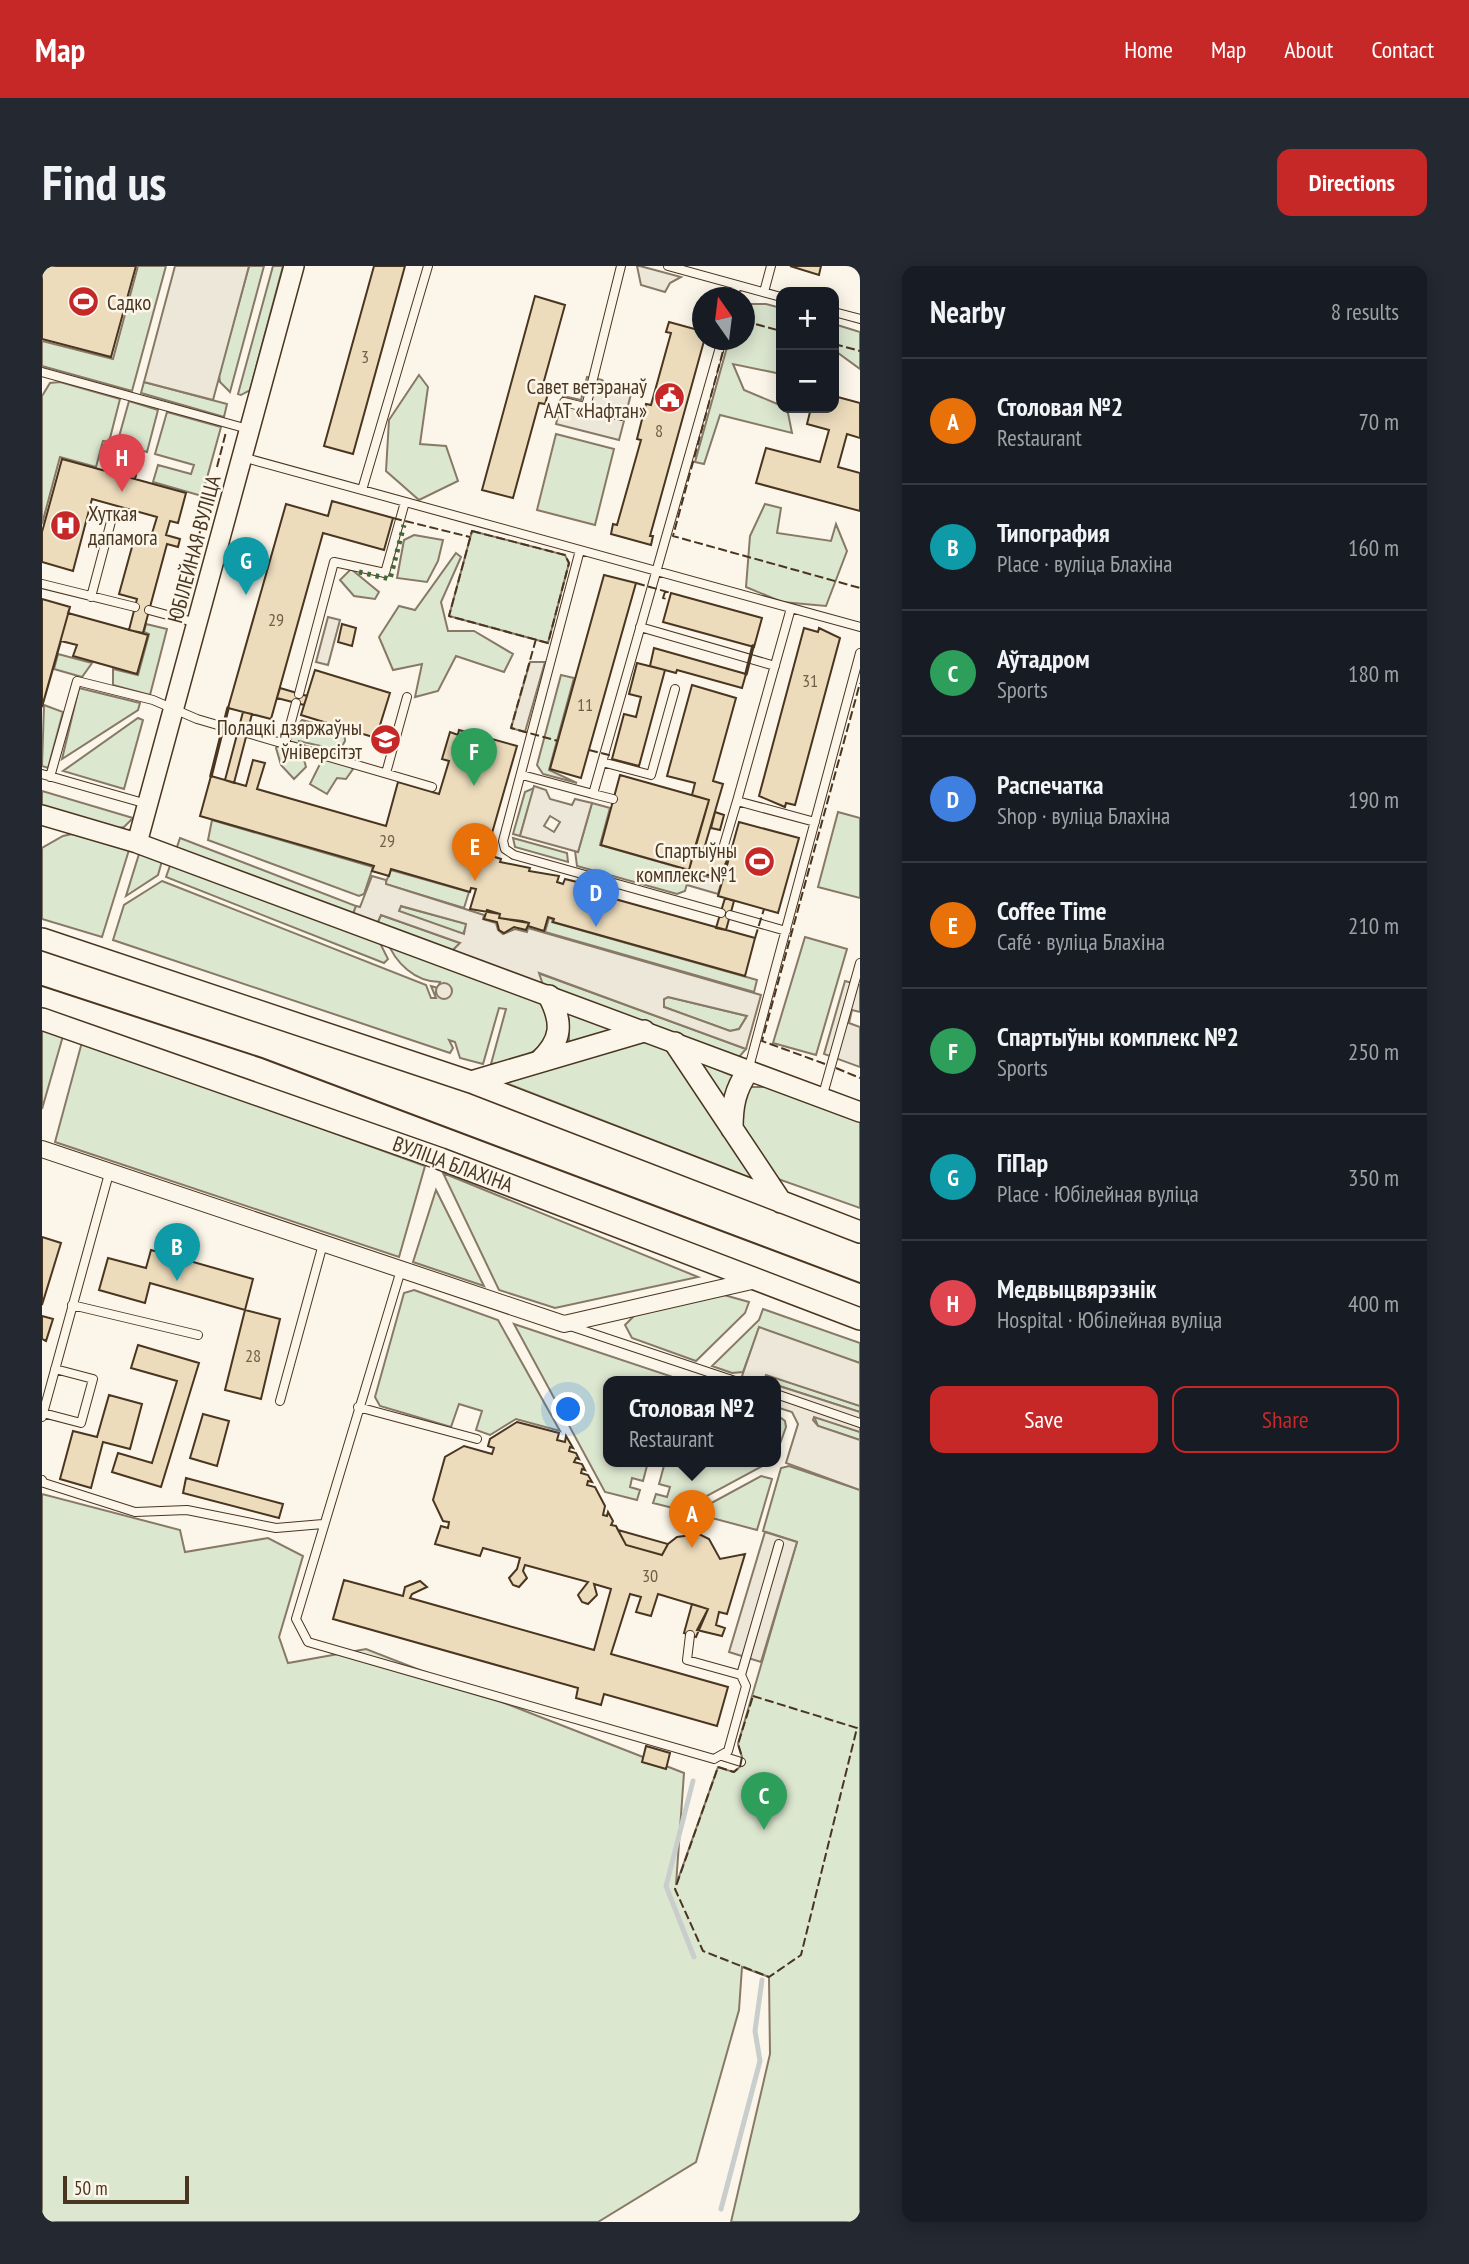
<!DOCTYPE html>
<html lang="en">
<head>
<meta charset="utf-8">
<style>
  :root { --surface:#171b24; --page:#242831; --text:#f1f3f6; --muted:#9ea1a6; --line:#363941; --accent:#c62828 }
  body { margin:0; font-family:"PT Sans Narrow",sans-serif; background:var(--page); color:var(--text) }
  .controls { position:absolute; right:21px; top:21px; display:grid; overflow:hidden; border-radius:14px; box-shadow:0 4px 18px #0003 }
  .controls button { width:63px; height:63px; display:grid; place-items:center; padding:0; border:0; border-bottom:2px solid var(--line); background:var(--surface); color:var(--text); font:35px sans-serif }
  .compass { position:absolute; left:650px; top:21px; width:63px; height:63px; border-radius:50%; background:var(--surface); box-shadow:0 4px 18px #0003; rotate:346deg }
  .scale { position:absolute; left:21px; bottom:18px; width:126px; box-sizing:border-box; padding-left:7px; border:4px solid #4a3520; border-top:0; font-size:19px; line-height:24px; white-space:nowrap; color:#4a3520; -webkit-text-stroke:5px #fbf6e9; paint-order:stroke }
  .you { position:absolute; left:527px; top:1144px; width:24px; height:24px; margin:-18px; border:5px solid #fff; border-radius:50%; background:#1a73e8; box-shadow:0 0 0 10px #1a73e833 }
  .badge { display:grid; place-items:center; width:46px; height:46px; border-radius:50%; background:var(--accent); color:#fff; font-size:23px; font-weight:700 }
  .pin { position:absolute; translate:-50% -58px; filter:drop-shadow(0 2px 4px #0008) }
  .pin::after { content:''; position:absolute; top:37px; width:24px; height:21px; background:inherit; clip-path:polygon(0 0,100% 0,50% 100%) }
  .popup { position:absolute; left:561px; top:1110px; width:178px; height:91px; box-sizing:border-box; display:grid; place-content:center; border-radius:14px; background:var(--surface); filter:drop-shadow(0 2px 5px #0005); font-size:23px; white-space:nowrap; color:var(--muted) }
  .popup b { font-size:26px; color:var(--text) }
  .popup::after { content:''; position:absolute; left:50%; top:100%; margin-left:-14px; border:14px solid transparent; border-top-color:var(--surface) }
  .list { margin:0; padding:0; list-style:none }
  h2 { display:flex; justify-content:space-between; align-items:center; height:91px; margin:0; padding:0 28px; font-size:30px }
  h2 small { font-size:23px; font-weight:400; color:var(--muted) }
  .list li { display:grid; grid-template-columns:46px 1fr auto; gap:21px; align-items:center; box-sizing:border-box; height:126px; padding:0 28px; border-top:2px solid var(--line) }
  .list b { display:block; font-size:26px; white-space:nowrap }
  .list p { margin:0; font-size:23px; white-space:nowrap; color:var(--muted) }
  .list em { font-size:23px; font-style:normal; color:var(--muted) }
  .actions { display:flex; gap:14px; padding:21px 28px }
  .actions a { flex:1; padding:16px 0; border:2px solid var(--accent); border-radius:14px; text-align:center; font-size:24px; color:var(--accent) }
  .actions .main { background:var(--accent); color:#fff }
  .map { position:relative; flex:none; width:818px; height:1956px; overflow:hidden; border-radius:14px }
  header { display:flex; align-items:center; gap:42px; box-sizing:border-box; height:98px; padding:0 35px; background:var(--accent); color:#fff }
  header strong { font-size:33px }
  nav { display:flex; gap:38px; margin-inline-start:auto; font-size:24px }
  .intro { display:flex; align-items:center; justify-content:space-between; box-sizing:border-box; height:168px; padding:0 42px }
  h1 { margin:0; font-size:49px }
  .button { padding:18px 32px; border-radius:14px; background:var(--accent); color:#fff; font-size:24px; font-weight:700 }
  main { display:flex; gap:42px; padding:0 42px }
  aside { flex:1; background:var(--surface); border-radius:14px; box-shadow:0 4px 18px #0003 }
  .map>svg:first-child { display:block }
  .green { fill:#dce7d0; stroke:#887966; stroke-width:2 }
  .parking { fill:#ede7d9; stroke:#887966; stroke-width:2; fill-rule:evenodd }
  .lines { fill:none; stroke-linecap:round; stroke-linejoin:round }
  .stream { stroke:#c9cecd; stroke-width:5 }
  .building { fill:#ecdcbc; stroke:#4a3520; stroke-width:2 }
  .service-casing { stroke:#4a3520; stroke-width:10 }
  .minor-casing { stroke:#4a3520; stroke-width:18 }
  .tertiary-casing { stroke:#4a3520; stroke-width:22 }
  .secondary-casing { stroke:#4a3520; stroke-width:24 }
  .service { stroke:#fbf6e9; stroke-width:8 }
  .minor { stroke:#fbf6e9; stroke-width:16 }
  .tertiary { stroke:#fbf6e9; stroke-width:19 }
  .secondary { stroke:#fbf6e9; stroke-width:21 }
  .tram { stroke:#4a3520; stroke-width:2 }
  .hedge { stroke:#436837; stroke-width:5; stroke-dasharray:3.5 5; stroke-linecap:butt }
  .fence { stroke:#4a3520; stroke-width:2; stroke-dasharray:9 3.5; stroke-linecap:butt }
  .wall { stroke:#4a3520; stroke-width:3.5 }
  .labels { text-anchor:middle; dominant-baseline:central; stroke-width:5; stroke-linejoin:round; paint-order:stroke }
  .number-label { font-size:18px; fill:#725f47 }
  .poi-label { font-size:21px; fill:#4a3520; stroke:#fbf6e9; text-anchor:end }
  .street-label { font-size:21px; fill:#4a3520; stroke:#fbf6e9 }
</style>
</head>
<body>
<header>
<strong>Map</strong>
<nav><a>Home</a><a>Map</a><a>About</a><a>Contact</a></nav>
</header>
<div class="intro"><h1>Find us</h1><a class="button">Directions</a></div>
<main>
<div class="map">
<svg width="818" height="1956" viewBox="0 0 818 1956">
  <rect width="100%" height="100%" fill="#fbf6e9"/>
  <path class="green" d="M96,0H124L90,125L0,100V75L71,93Z
    M207,0H222L188,126L178,116L177,109Z
    M231,0H241L208,124L199,129L196,128Z
    M703,38H724L739,42V108L691,98L702,124L745,142L750,167L678,149L662,198L653,196L687,74H702Z
    M792,58L818,66V103L792,84Z
    M377,109L386,121L378,178L404,180L416,215L377,234L344,205L347,154Z
    M18,116L78,133L67,176L61,175L54,201L18,191L0,258V130L8,117Z
    M102,116L185,138L182,151L99,127Z
    M87,135L116,144L105,186L75,178Z
    M125,146L179,161L160,230L111,216L116,199L149,208L152,199L113,188Z
    M514,168L572,183L553,259L495,244Z
    M723,238L739,242L735,267L789,275L794,258L805,285L784,340L740,336L704,321L708,270Z
    M430,265L523,289L527,297L506,377L407,350Z
    M372,269L401,274L396,295L385,316L355,312L362,274Z
    M414,287L419,291L399,336L406,365H432L471,388L462,406L414,390L396,425L373,431L380,398L351,404L337,371L357,340L373,344Z
    M309,303L337,326L333,333L312,330L298,314Z
    M104,358L125,363L108,429L71,419V403L96,409L107,368L102,366Z
    M16,388L50,397L40,411L12,403Z
    M519,409L532,412L507,504L535,517L501,508L495,499Z
    M37,422L98,437L96,444L20,493Z
    M2,439L21,446L6,502L0,500Z
    M96,452L101,454L82,523L21,505Z
    M260,454L302,465L303,475L296,487L311,503L304,513L295,512L285,528L268,518L278,498L279,480L257,475L264,501L252,513L239,499L234,482Z
    M492,522L478,570L471,568L483,526Z
    M0,525L91,552L82,561L76,562L0,541Z
    M550,537L568,542L558,579L646,604L648,607L643,625L635,628L535,600L533,585L536,586Z
    M796,546L818,552V632L776,621Z
    M170,554L331,601L322,628L317,630L166,574Z
    M30,568L87,584L60,671L0,653V582L21,570Z
    M138,572L314,640L310,651L134,584Z
    M471,572L525,587L526,596L473,581Z
    M97,588L120,595L116,609L84,630Z
    M129,597L337,675L346,693L342,697L124,611Z
    M349,604L427,626L422,642L343,618Z
    M120,615L384,719L389,732H394L389,720L396,722L393,729L398,716C373,716 353,697 344,673L505,740L509,767C495,789 474,796 449,798L464,743L457,742L441,798L418,792L413,776L407,774L411,782L408,787L71,674L82,639Z
    M358,640L425,658L421,668L356,645Z
    M339,649L418,677L411,684L402,686L334,660Z
    M507,652L511,653L510,656L715,714L712,726L503,666Z
    M763,671L805,683L774,789L731,777Z
    M496,707L704,783L697,791L502,722Z
    M626,731L705,750L697,763L688,765L622,741V733Z
    M520,738L585,764L527,779V753Z
    M0,764L21,770L0,843Z
    M604,773L627,781L710,908L709,912L464,817Z
    M40,776L383,900L357,991L13,876Z
    M652,794L696,812L681,839Z
    M709,821H724L818,856V942L736,913L697,861L700,826Z
    M401,907L656,1011L513,1042L457,1024Z
    M394,924L442,1020L371,996Z
    M372,1024L456,1054L518,1165L474,1153L448,1169L434,1164L440,1145L417,1138L409,1161L338,1140L333,1131L362,1027Z
    M682,1029L707,1036L703,1047L654,1095L590,1072L583,1059L593,1049Z
    M721,1043L818,1077V1097L717,1062L701,1106L690,1107L670,1100L717,1054Z
    M472,1058L631,1111L629,1116H566V1196H606L601,1215L590,1212L588,1221L598,1224L595,1234L563,1226Z
    M723,1108L818,1140V1146L734,1119V1116L721,1114Z
    M734,1148L743,1155L744,1161L734,1189Z
    M772,1150L818,1166V1174L776,1160Z
    M623,1196H728L639,1244L611,1237L614,1228L625,1231L628,1221L617,1218Z
    M747,1200L818,1224V1956H689L728,1788L727,1711L700,1701L697,1744L654,1896L556,1956H0V1228L138,1264L143,1286L226,1272L261,1290L237,1371L246,1397L324,1383L642,1507L634,1619L676,1501L691,1506L698,1501L700,1491L696,1478L755,1276L721,1265L739,1202Z
    M719,1210L730,1213L715,1264L651,1247Z"/>
  <path class="parking" d="M133,0H207L171,134L102,116Z
    M595,0H598L639,11L628,17L623,26L599,19Z
    M545,111L560,114L569,124L589,128L577,174L514,158L521,130L539,134Z
    M286,351L298,354L286,399L274,396Z
    M488,396H503L483,466L469,462Z
    M492,520L504,524L508,533L530,539L533,533L550,537L536,586L478,570ZM508,550L518,556L512,566L502,560Z
    M648,607L680,614L676,628L645,619Z
    M330,610L344,614V618L442,649L441,653L454,657L456,664L461,668L473,663L485,666L486,662L719,729L704,783L497,707L502,722L402,686L411,684L418,677L339,649L334,660L310,651L314,640L318,641ZM359,640L424,658L422,668L357,645ZM626,731L705,750L697,763L688,765L622,741V733Z
    M803,715L818,719V746L810,744L807,757L818,761V801L782,788Z
    M394 725a8 8 0 1 1 16 0a8 8 0 1 1-16 0Z
    M717,1061L818,1097V1140L724,1109L722,1114L725,1116H698Z
    M734,1119L818,1146V1166L772,1151L771,1154L776,1160L818,1174V1224L744,1197L756,1158L750,1146L734,1141Z
    M723,1266L755,1276L719,1396L687,1386Z"/>
  <g class="lines">
    <path class="stream" d="M651,1515L624,1620L652,1691
      M679,1943L718,1795L713,1765L720,1714"/>
  </g>
  <path class="building" d="M0,0H94L69,91L0,73Z
    M332,0H363L311,188L282,180Z
    M748,0H779L777,9Z
    M493,30L523,39L500,122L507,124L503,138L497,137L471,232L440,224Z
    M627,56L660,65V74H666L662,75L608,270H611L609,279L569,268L571,258L575,259L599,174L595,173L604,138L609,139L629,67L624,66Z
    M792,130L818,137V172L805,168L796,201L818,207V245L714,217L724,182L778,196L787,164L765,158L769,142H792Z
    M81,192L97,197L93,213L77,209Z
    M20,193L144,227L136,257L128,255L124,269L138,273L136,281L125,278L101,367L87,364L95,333L77,328L93,270L108,274L115,251L50,233L31,305L0,296V266Z
    M290,235L351,252L342,284L281,267L229,453L186,442L244,238L286,250Z
    M562,309L594,317L539,512L508,503Z
    M629,327L720,352L712,381L621,356Z
    M0,333L28,341L0,441Z
    M0,333L28,341L26,347L106,369L95,408L31,390L35,379L19,375L0,441Z
    M300,358L314,362L310,380L296,376Z
    M762,362L776,366L777,362L798,372L753,539L744,537L743,541L717,530Z
    M612,382L704,408L700,422L635,404L634,407L608,400Z
    M595,397L623,404L597,500L570,493L582,448L594,451L599,431L587,428Z
    M273,404L348,427L334,472L259,449Z
    M650,419L694,432L671,515L681,518L662,583L653,581L667,534L650,529L653,517L625,510Z
    M238,422L265,430L262,439L235,432Z
    M201,446L210,448L192,517L183,514Z
    M417,464L475,480L444,588L459,593L458,596L488,602L487,605L517,610L515,616L521,618L523,613L539,617L537,623L713,672L703,710L511,656L512,653L506,651L502,665L486,660L487,657L480,655L457,652L458,648L428,643L434,623L429,622L428,626L349,603L347,610L330,605L332,600L158,550L169,510L204,520L211,494L223,497L215,523L344,560L356,516L397,528L407,495L400,493L408,466L416,469Z
    M578,509L667,534L647,604L559,579Z
    M673,546L682,549L678,564L669,562Z
    M697,556L757,572L736,647L676,630L681,613L677,612L680,602L684,603Z
    M653,581L687,590L677,612L647,604Z
    M683,632L692,635L684,664L674,662Z
    M445,644L458,648L457,652L487,657L484,664L472,661L462,667L457,664L455,656L442,653Z
    M0,971L19,977L0,1039Z
    M109,984L211,1013L203,1044L108,1017L103,1037L57,1024L66,992L104,1002Z
    M203,1044L238,1053L219,1133L183,1124Z
    M0,1050L11,1053L4,1075L0,1073Z
    M96,1079L157,1097L119,1221L70,1206L76,1187L110,1197L135,1115L89,1102Z
    M67,1129L100,1138L88,1183L61,1176L49,1222L18,1213L31,1165L55,1171Z
    M161,1148L187,1155L175,1200L148,1192Z
    M475,1156L517,1167L515,1174L523,1176L524,1170L531,1182L528,1181L527,1185L534,1187L537,1193L534,1192L532,1196L540,1198L543,1204L540,1203L539,1207L546,1209L550,1216L546,1215L545,1219L553,1221L563,1240L561,1249L565,1250L566,1246L571,1255L569,1259L574,1260L584,1279L620,1289L626,1278L635,1271L657,1268L667,1273L678,1293L703,1288L685,1348L677,1346L674,1359L683,1362L680,1370L655,1364L666,1343L616,1328L609,1350L594,1346L599,1331L588,1328L569,1388L686,1421L675,1460L562,1428L559,1439L534,1432L536,1422L291,1353L302,1314L361,1330L363,1321L378,1315L385,1321L370,1328L368,1332L552,1384L569,1323L552,1318L555,1329L546,1338L540,1336L536,1329L546,1316L483,1299L481,1305L485,1312L477,1321L471,1319L467,1312L475,1303L478,1292L441,1282L438,1290L393,1278L399,1260L406,1262L407,1256L401,1255L391,1234L403,1191L422,1180L450,1188L452,1182L446,1180L448,1173Z
    M144,1212L241,1238L237,1252L141,1227Z
    M576,1264L626,1278L620,1289L584,1279Z
    M650,1338L666,1343L654,1371L642,1367Z
    M604,1480L628,1487L624,1503L600,1496Z"/>
  <g class="lines">
    <defs>
      <path id="service" d="M626,0L739,31
        M722,26L729,0
        M691,32L695,19
        M792,46L818,53
        M0,106L206,163
        M522,136L579,150
        M544,141L579,0
        M200,191L818,361
        M320,224L386,0
        M538,284L461,575L463,583L472,589L679,647
        M0,318L93,341
        M49,331L71,248
        M749,342L695,535L773,556
        M107,344L155,357
        M598,361L733,400
        M257,428L292,296L343,307L363,236
        M205,467L390,521
        M243,478L254,437
        M560,496L609,509L633,423
        M344,507L365,431
        M0,508L105,538
        M480,509L551,528L680,74
        M8,511L35,415L111,434L155,453L196,465
        M551,528L571,533
        M682,579L695,535
        M688,649L744,665
        M706,805L818,387
        M780,832L818,697
        M359,1004L254,1353L266,1376L672,1493L686,1485L704,1420L699,1409L737,1278
        M30,1039L156,1069
        M528,1060L696,1116
        M734,1128L818,1157
        M238,1135L281,978
        M316,1141L435,1173
        M1,1147L39,1157L51,1113L13,1103
        M0,1151L68,904
        M0,1214L2,1217L93,1246L145,1244L234,1262L281,1258
        M648,1369L645,1394L699,1409
        M680,1490L699,1496"/>
      <path id="minor" d="M0,883L522,1058L714,1014"/>
      <path id="tertiary" d="M0,549L95,577L818,846
        M95,577L252,0"/>
      <path id="secondary" d="M0,673L429,816L818,966
        M0,753L399,893L818,1053
        M633,777L739,936
        M498,795C520,774 521,757 507,730
        M429,816L602,765
        M690,863C690,839 693,824 706,805"/>
    </defs>
    <use href="#service" class="service-casing"/>
    <use href="#minor" class="minor-casing"/>
    <use href="#tertiary" class="tertiary-casing"/>
    <use href="#secondary" class="secondary-casing"/>
    <use href="#service" class="service"/>
    <use href="#minor" class="minor"/>
    <use href="#tertiary" class="tertiary"/>
    <use href="#secondary" class="secondary"/>
    <path class="tram" d="M0,720L220,792L818,1017"/>
    <path class="hedge" d="M317,306L348,313L362,259"/>
    <path class="fence" d="M702,55L739,65
      M684,74L631,270L818,322
      M792,78L818,85
      M175,201L184,166
      M351,252L428,271
      M430,265L523,289L527,297L506,377L407,350Z
      M156,273L173,211
      M594,317L629,327
      M623,326L621,332L625,333
      M138,339L154,279
      M494,373L469,462L516,475
      M547,484L571,490
      M713,672L722,643
      M783,798L720,775L818,417
      M794,802L818,812
      M711,1430L815,1462L759,1689L727,1711L661,1685L633,1623L676,1501L692,1506L698,1501L700,1491L696,1478Z"/>
    <path class="wall" d="M704,408L711,380
      M169,510L186,442"/>
  </g>
  <defs>
    <symbol id="stadium-disc" viewBox="-11 -11 22 22"><circle r="9.5" fill="#c62828" stroke="#fbf6e9"/><path d="M0-5a6.5 5 0 1 0 0 10a6.5 5 0 1 0 0-10ZM-3.5-1.8h7v3.6h-7Z" fill="#fff"/></symbol>
    <symbol id="civic-disc" viewBox="-11 -11 22 22"><circle r="9.5" fill="#c62828" stroke="#fbf6e9"/><path d="M-.6-6.5H3V-4.5H.6V-3L4-1V1h2V6H-6V1h2V-1L-.6-3ZM-1.2 2.5V6h2.4V2.5Z" fill="#fff"/></symbol>
    <symbol id="hospital-disc" viewBox="-11 -11 22 22"><circle r="9.5" fill="#c62828" stroke="#fbf6e9"/><path d="M-5-5h3v3.5h4V-5h3V5h-3V1.5h-4V5h-3Z" fill="#fff"/></symbol>
    <symbol id="university-disc" viewBox="-11 -11 22 22"><circle r="9.5" fill="#c62828" stroke="#fbf6e9"/><path d="M0-5L7-2L0 1L-7-2ZM-4 1L0 2.5L4 1V4Q0 6-4 4Z" fill="#fff"/></symbol>
  </defs>
  <g fill-rule="evenodd">
    <use href="#stadium-disc" x="24" y="18" width="35" height="35"/>
    <use href="#civic-disc" x="610" y="114" width="35" height="35"/>
    <use href="#hospital-disc" x="6" y="242" width="35" height="35"/>
    <use href="#university-disc" x="326" y="456" width="35" height="35"/>
    <use href="#stadium-disc" x="700" y="578" width="35" height="35"/>
  </g>
  <g class="labels">
    <g class="number-label">
      <text x="323" y="90">3</text>
      <text x="617" y="164">8</text>
      <text x="234" y="353">29</text>
      <text x="768" y="414">31</text>
      <text x="543" y="438">11</text>
      <text x="345" y="574">29</text>
      <text x="211" y="1089">28</text>
      <text x="608" y="1309">30</text>
    </g>
    <g class="poi-label">
      <text x="65" y="36" text-anchor="start">Садко</text>
      <text x="605" y="120">Савет ветэранаў<tspan x="605" dy="24">ААТ «Нафтан»</tspan></text>
      <text x="46" y="247" text-anchor="start">Хуткая<tspan x="46" dy="24">дапамога</tspan></text>
      <text x="320" y="461">Полацкі дзяржаўны<tspan x="320" dy="24">ўніверсітэт</tspan></text>
      <text x="695" y="584">Спартыўны<tspan x="695" dy="24">комплекс №1</tspan></text>
    </g>
    <g class="street-label">
      <text transform="translate(152 283) rotate(-75)">ЮБІЛЕЙНАЯ ВУЛІЦА</text>
      <text transform="translate(411 898) rotate(20)">ВУЛІЦА БЛАХІНА</text>
    </g>
  </g>
</svg>
<div class="controls">
<button>+</button>
<button>−</button>
</div>
<svg class="compass" viewBox="-18 -18 36 36"><path d="M0-13l5 13h-10z" fill="#e53935"/><path d="M0 13l5-13h-10z" fill="#9ea1a6"/></svg>
<div class="scale">50 m</div>
<div class="you"></div>
<div class="pin badge" style="left:650px;top:1282px;background:#e8710a">A</div>
<div class="popup"><b>Столовая №2</b>Restaurant</div>
<div class="pin badge" style="left:135px;top:1015px;background:#0f9aa8">B</div>
<div class="pin badge" style="left:722px;top:1564px;background:#2e9e5b">C</div>
<div class="pin badge" style="left:554px;top:661px;background:#3f7fe0">D</div>
<div class="pin badge" style="left:433px;top:615px;background:#e8710a">E</div>
<div class="pin badge" style="left:432px;top:520px;background:#2e9e5b">F</div>
<div class="pin badge" style="left:204px;top:329px;background:#0f9aa8">G</div>
<div class="pin badge" style="left:80px;top:226px;background:#e0444e">H</div>
</div>
<aside>
<h2>Nearby<small>8 results</small></h2>
<ul class="list">
<li><span class="badge" style="background:#e8710a">A</span><div><b>Столовая №2</b><p>Restaurant</p></div><em>70 m</em></li>
<li><span class="badge" style="background:#0f9aa8">B</span><div><b>Типография</b><p>Place · вуліца Блахіна</p></div><em>160 m</em></li>
<li><span class="badge" style="background:#2e9e5b">C</span><div><b>Аўтадром</b><p>Sports</p></div><em>180 m</em></li>
<li><span class="badge" style="background:#3f7fe0">D</span><div><b>Распечатка</b><p>Shop · вуліца Блахіна</p></div><em>190 m</em></li>
<li><span class="badge" style="background:#e8710a">E</span><div><b>Coffee Time</b><p>Café · вуліца Блахіна</p></div><em>210 m</em></li>
<li><span class="badge" style="background:#2e9e5b">F</span><div><b>Спартыўны комплекс №2</b><p>Sports</p></div><em>250 m</em></li>
<li><span class="badge" style="background:#0f9aa8">G</span><div><b>ГіПар</b><p>Place · Юбілейная вуліца</p></div><em>350 m</em></li>
<li><span class="badge" style="background:#e0444e">H</span><div><b>Медвыцвярэзнік</b><p>Hospital · Юбілейная вуліца</p></div><em>400 m</em></li>
</ul>
<div class="actions"><a class="main">Save</a><a>Share</a></div>
</aside>
</main>
</body>
</html>
